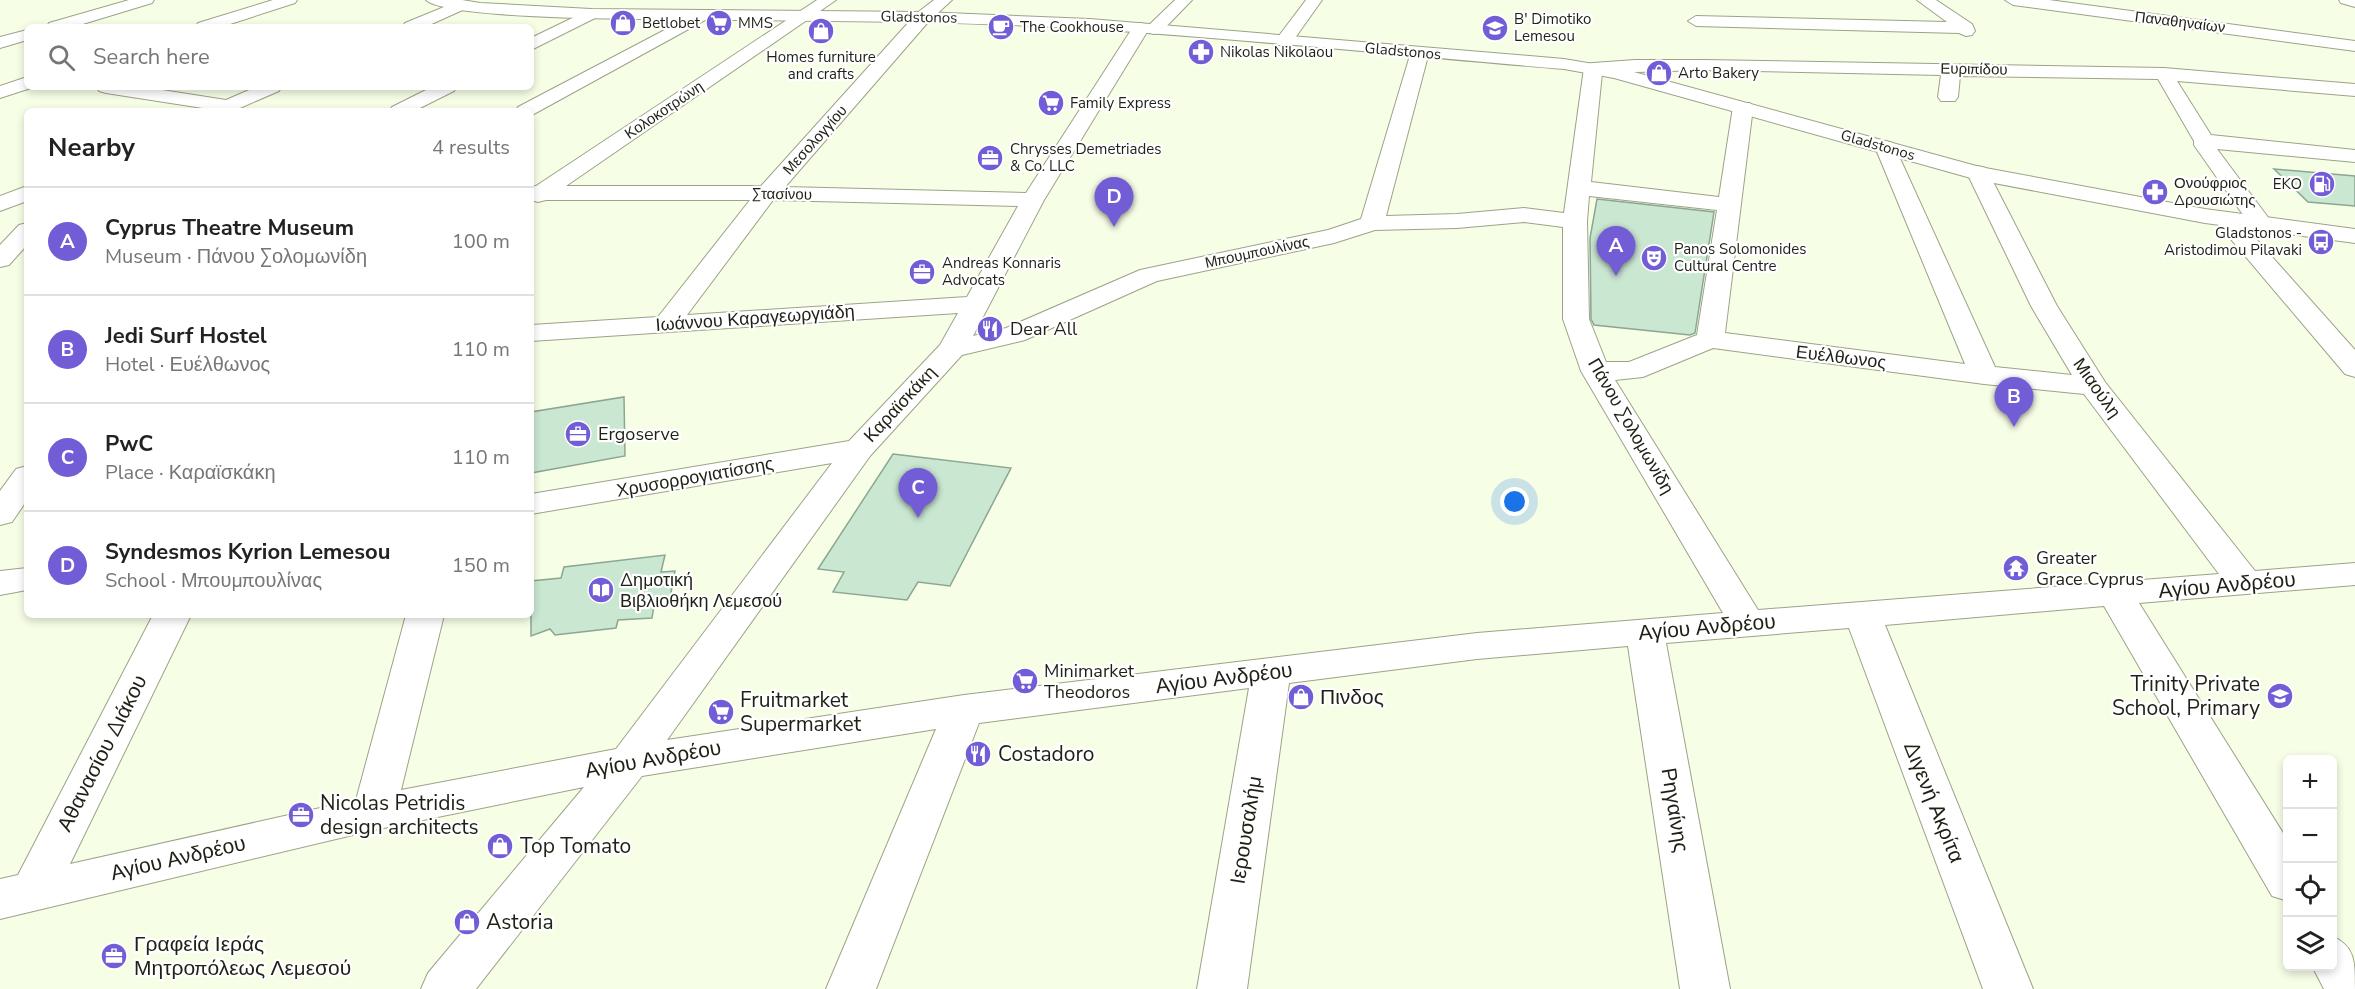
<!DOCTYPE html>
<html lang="en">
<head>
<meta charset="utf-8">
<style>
  :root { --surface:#fff; --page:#f6f6f6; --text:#222; --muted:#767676; --line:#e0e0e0; --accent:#725dd7 }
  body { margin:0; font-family:"Nunito Sans",sans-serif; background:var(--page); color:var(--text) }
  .controls { position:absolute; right:18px; bottom:18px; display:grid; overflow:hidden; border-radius:9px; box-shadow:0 3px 9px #0003 }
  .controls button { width:54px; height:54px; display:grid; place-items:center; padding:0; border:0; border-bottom:2px solid var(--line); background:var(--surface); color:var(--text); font:30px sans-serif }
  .you { position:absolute; left:1515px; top:502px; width:21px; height:21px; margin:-15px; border:4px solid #fff; border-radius:50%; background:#1a73e8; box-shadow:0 0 0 9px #1a73e833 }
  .badge { display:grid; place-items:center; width:39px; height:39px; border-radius:50%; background:var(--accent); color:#fff; font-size:20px; font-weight:700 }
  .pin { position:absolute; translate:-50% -50px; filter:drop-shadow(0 2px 3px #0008) }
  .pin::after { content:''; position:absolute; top:32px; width:21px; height:18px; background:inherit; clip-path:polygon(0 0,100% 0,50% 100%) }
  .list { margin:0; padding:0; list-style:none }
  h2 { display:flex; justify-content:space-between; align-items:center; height:78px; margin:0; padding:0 24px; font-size:26px }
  h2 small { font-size:20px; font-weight:400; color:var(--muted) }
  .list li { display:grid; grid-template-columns:39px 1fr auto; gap:18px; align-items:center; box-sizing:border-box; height:108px; padding:0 24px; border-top:2px solid var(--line) }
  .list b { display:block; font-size:22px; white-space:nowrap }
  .list p { margin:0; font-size:20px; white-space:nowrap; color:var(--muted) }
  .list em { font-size:20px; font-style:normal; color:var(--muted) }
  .icon { flex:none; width:33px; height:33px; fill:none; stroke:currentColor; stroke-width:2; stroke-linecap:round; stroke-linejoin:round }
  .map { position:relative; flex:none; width:2355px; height:989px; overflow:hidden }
  .search { position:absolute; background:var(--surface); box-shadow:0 3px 9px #0003; left:24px; top:24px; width:510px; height:66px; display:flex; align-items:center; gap:15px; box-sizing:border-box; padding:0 21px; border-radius:9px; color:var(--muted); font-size:22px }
  .panel { position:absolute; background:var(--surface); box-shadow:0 3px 9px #0003; left:24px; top:108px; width:510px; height:510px; border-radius:9px }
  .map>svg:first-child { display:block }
  .building { fill:#cae7d2; stroke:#8ba692; stroke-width:1.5 }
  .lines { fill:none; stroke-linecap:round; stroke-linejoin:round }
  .minor-casing { stroke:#9ba387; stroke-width:2 }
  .major-casing { stroke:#9ba387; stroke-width:2 }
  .minor { fill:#fff; fill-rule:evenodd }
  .major { fill:#fff; fill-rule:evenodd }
  .labels { text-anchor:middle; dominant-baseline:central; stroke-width:4.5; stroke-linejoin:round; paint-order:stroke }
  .far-street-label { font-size:15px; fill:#1e2116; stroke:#fff }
  .far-poi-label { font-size:15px; fill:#1e2116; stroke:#fff; text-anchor:start }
  .street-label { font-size:18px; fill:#1e2116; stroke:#fff }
  .poi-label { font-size:18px; fill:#1e2116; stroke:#fff; text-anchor:start }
  .near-street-label { font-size:21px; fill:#1e2116; stroke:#fff }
  .near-poi-label { font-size:21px; fill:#1e2116; stroke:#fff; text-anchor:start }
</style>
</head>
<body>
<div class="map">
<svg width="2355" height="989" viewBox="0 0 2355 989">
  <rect width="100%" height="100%" fill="#f7fee6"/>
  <path class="building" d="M2274,169L2355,176V206L2308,202Z
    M1597,199L1714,212L1695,333L1690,335L1594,325L1591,319L1590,238Z
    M624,397L625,456L531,473V412Z
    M893,454L1011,468L950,586L918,582L907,600L833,592L844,572L818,569Z
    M665,555L661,572L675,571L670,598L655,599L652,618L618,620L616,628L555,635L550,629L531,636V581L561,578L564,567Z"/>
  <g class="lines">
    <defs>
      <path id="minor" d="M129,0H154L152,3L73,27H47L49,23Z
        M273,0H297L295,3L221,27H196L198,23Z
        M461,0L469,5L467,8L425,27H403L405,23Z
        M817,0H836L566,186H761L917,13L934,0H952L929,21L785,187L1026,193L1135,24L1141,23L1148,26L1175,0H1192L1160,33L1154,34L1147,32L1044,200L973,336L1006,328L1140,270L1328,230L1361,219L1411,52L1414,48H1426L1429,52L1386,216L1457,214L1524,208L1564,213L1584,68L1587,64L1593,63L1635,60H1703L2164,68L2355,84V96L2177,81L2211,135L2355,150V162L2217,149L2273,224L2269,229L2261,231L2253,229L2194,145V141L2158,79L1960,76L1958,97L1955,101H1941L1938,97L1941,75L1703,70L1602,73L1591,182L1719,197L1733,107L1736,103H1750L1753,107L1725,333L1965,364L1875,147L1879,143L1886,141L1893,143L1995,367L2072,375L2031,306L1967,173L1970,168L1978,166L1986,168L2057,306L2105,382L2255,571L2355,563V585L2139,603L2288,841V901L2272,896L2104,606L1885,625L2033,989H1983L1849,628L1666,643L1730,989H1680L1628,646L1477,659L1289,683L1247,989H1197L1249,688L979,723L876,989H826L936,729L642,776L476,989H421L428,973L584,787L374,830L0,919V879L18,875L153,615H191L70,864L356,800L406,615H444L401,790L616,749L832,463L531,514V494L849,441L940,345L958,313L531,341V325L658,317L750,200H546L538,202L531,200V186H536ZM1589,196L1717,210L1697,335L1629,362H1606L1589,319L1587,221ZM773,200L1018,206L967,297L687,315ZM1524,222L1563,227V319L1581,371L1723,613L1477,633L964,695L667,740L870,456L962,355L1025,340L1157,281L1334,243L1375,230L1457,228ZM1713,348L1984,384L2084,394L2219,574L1758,610L1615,380L1643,377Z
        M1306,0H1322L1290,45H1278L1275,41Z
        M1917,0H1936L1972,24L1975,31L1972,35L1966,36L1959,33L1696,26L1688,21L1696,16L1947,22Z
        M2005,0H2049L2355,41V51L2013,5Z
        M2339,0H2355V7L2341,3Z
        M591,9L599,14L597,17L531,50V38Z
        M701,11L709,16L707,19L532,115L531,111H515L518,107Z
        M27,30V40L0,48V37Z
        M27,77V87H34L0,98V86Z
        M97,87H143L226,100L256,87H281L279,91L233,111H207L209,109L106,93L99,91Z
        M432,87H456L454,91L414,111H389L392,107Z
        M27,186V201L0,211V196Z
        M2226,212L2234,214L2355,350V377L2345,374L2218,224L2214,219L2218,214Z
        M27,223V245L9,265L0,267V245L19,225Z
        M27,466V500L12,522L0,525V491L16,469Z
        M27,568V590L0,595V571Z
        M2332,936C2355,947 2355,960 2355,989H2324L2312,966H2332Z"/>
      <path id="major" d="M426,0H462L480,3L591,9L923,12L1090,19L1564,59L1623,69L1980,167L2205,209L2355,229V243L2205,223L1978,180L1614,78L1564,69C1406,56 1248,39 1089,29C944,20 798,21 653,19C618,19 445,18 426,0Z"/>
    </defs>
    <use href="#minor" class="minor-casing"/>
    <use href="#major" class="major-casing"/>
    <use href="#minor" class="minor"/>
    <use href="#major" class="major"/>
  </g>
  <defs>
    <symbol id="shop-disc" viewBox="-11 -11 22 22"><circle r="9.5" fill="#725dd7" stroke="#fff"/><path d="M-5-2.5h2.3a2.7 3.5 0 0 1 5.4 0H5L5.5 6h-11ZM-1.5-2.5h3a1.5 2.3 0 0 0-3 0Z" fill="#fff"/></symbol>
    <symbol id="supermarket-disc" viewBox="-11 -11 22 22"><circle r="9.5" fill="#725dd7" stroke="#fff"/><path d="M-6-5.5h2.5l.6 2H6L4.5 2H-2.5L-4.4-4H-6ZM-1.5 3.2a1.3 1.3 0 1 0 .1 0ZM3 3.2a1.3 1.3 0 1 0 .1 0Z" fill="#fff"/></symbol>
    <symbol id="cafe-disc" viewBox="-11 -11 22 22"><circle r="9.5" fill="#725dd7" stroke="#fff"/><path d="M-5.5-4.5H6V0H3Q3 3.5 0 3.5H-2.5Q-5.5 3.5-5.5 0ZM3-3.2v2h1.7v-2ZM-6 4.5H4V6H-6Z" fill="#fff"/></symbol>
    <symbol id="school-disc" viewBox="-11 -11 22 22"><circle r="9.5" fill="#725dd7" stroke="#fff"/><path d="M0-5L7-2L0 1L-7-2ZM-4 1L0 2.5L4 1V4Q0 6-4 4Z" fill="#fff"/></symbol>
    <symbol id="pharmacy-disc" viewBox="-11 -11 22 22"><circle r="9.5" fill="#725dd7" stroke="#fff"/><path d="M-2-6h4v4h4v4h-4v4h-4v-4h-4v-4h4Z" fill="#fff"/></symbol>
    <symbol id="office-disc" viewBox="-11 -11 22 22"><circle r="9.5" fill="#725dd7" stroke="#fff"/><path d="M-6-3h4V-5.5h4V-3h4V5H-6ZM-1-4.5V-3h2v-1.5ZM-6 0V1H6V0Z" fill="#fff"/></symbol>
    <symbol id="fuel-disc" viewBox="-11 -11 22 22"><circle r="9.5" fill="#725dd7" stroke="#fff"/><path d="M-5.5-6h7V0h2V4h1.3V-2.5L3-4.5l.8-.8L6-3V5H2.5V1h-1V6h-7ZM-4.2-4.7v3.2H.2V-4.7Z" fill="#fff"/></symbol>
    <symbol id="bus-disc" viewBox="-11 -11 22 22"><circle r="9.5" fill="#725dd7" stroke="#fff"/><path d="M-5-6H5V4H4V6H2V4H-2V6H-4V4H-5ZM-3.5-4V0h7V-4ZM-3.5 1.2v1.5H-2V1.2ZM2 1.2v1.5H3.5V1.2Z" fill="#fff"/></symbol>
    <symbol id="theatre-disc" viewBox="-11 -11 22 22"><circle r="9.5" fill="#725dd7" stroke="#fff"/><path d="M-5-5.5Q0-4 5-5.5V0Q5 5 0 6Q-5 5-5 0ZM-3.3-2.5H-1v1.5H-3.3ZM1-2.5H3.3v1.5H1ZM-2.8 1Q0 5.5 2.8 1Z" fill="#fff"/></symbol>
    <symbol id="restaurant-disc" viewBox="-11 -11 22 22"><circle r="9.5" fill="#725dd7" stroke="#fff"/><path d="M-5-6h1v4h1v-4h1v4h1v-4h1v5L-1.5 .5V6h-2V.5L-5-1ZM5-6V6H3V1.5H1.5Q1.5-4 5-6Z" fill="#fff"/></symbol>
    <symbol id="temple-disc" viewBox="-11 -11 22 22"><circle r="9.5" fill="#725dd7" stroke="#fff"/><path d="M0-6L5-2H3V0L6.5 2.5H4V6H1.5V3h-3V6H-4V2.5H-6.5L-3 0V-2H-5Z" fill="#fff"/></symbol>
    <symbol id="library-disc" viewBox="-11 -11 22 22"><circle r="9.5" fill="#725dd7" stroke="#fff"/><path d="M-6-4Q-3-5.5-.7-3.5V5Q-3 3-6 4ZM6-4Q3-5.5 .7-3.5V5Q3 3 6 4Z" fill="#fff"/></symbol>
  </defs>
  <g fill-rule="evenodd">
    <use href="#shop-disc" x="608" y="8" width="30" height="30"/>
    <use href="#supermarket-disc" x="704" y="8" width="30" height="30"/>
    <use href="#cafe-disc" x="986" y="12" width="30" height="30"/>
    <use href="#school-disc" x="1480" y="13" width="30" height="30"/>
    <use href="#shop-disc" x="806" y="16" width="30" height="30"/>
    <use href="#pharmacy-disc" x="1186" y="37" width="30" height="30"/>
    <use href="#shop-disc" x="1644" y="58" width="30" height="30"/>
    <use href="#supermarket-disc" x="1036" y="88" width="30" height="30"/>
    <use href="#office-disc" x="975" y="143" width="30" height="30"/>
    <use href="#fuel-disc" x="2307" y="169" width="30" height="30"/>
    <use href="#pharmacy-disc" x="2140" y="177" width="30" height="30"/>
    <use href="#bus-disc" x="2306" y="227" width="30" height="30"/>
    <use href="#theatre-disc" x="1639" y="243" width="30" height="30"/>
    <use href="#office-disc" x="907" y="257" width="30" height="30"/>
    <use href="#restaurant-disc" x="975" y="314" width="30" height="30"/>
    <use href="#office-disc" x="563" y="419" width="30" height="30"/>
    <use href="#temple-disc" x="2001" y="553" width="30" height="30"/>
    <use href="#library-disc" x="586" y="575" width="30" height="30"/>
    <use href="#supermarket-disc" x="1010" y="666" width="30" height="30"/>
    <use href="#school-disc" x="2265" y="681" width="30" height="30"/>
    <use href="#shop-disc" x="1286" y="682" width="30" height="30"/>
    <use href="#supermarket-disc" x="706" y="697" width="30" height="30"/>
    <use href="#restaurant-disc" x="963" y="739" width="30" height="30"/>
    <use href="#office-disc" x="286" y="800" width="30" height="30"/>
    <use href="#shop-disc" x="485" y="831" width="30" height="30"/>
    <use href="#shop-disc" x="452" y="907" width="30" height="30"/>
    <use href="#office-disc" x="99" y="941" width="30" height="30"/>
  </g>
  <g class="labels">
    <g class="far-street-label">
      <text transform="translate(919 17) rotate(1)">Gladstonos</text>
      <text transform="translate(2180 22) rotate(7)">Παναθηναίων</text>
      <text transform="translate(1403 51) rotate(5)">Gladstonos</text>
      <text transform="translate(1974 69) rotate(1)">Ευριπίδου</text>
      <text transform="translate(664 110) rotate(-34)">Κολοκοτρώνη</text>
      <text transform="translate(815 140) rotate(-48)">Μεσολογγίου</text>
      <text transform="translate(1878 145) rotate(16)">Gladstonos</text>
      <text transform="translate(782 194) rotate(1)">Στασίνου</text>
      <text transform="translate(1257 252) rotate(-12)">Μπουμπουλίνας</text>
    </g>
    <g class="far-poi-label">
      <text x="1514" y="19">B' Dimotiko<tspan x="1514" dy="17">Lemesou</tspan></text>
      <text x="642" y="23">Betlobet</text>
      <text x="738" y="23">MMS</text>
      <text x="1020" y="27">The Cookhouse</text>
      <text x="1220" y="52">Nikolas Nikolaou</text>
      <text x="821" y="57" text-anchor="middle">Homes furniture<tspan x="821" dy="17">and crafts</tspan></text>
      <text x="1678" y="73">Arto Bakery</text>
      <text x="1070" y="103">Family Express</text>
      <text x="1010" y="149">Chrysses Demetriades<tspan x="1010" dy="17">&amp; Co. LLC</tspan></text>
      <text x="2174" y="183">Ονούφριος<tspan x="2174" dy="17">Δρουσιώτης</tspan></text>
      <text x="2302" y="184" text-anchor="end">EKO</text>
      <text x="2302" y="233" text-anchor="end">Gladstonos -<tspan x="2302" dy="17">Aristodimou Pilavaki</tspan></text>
      <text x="1674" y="249">Panos Solomonides<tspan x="1674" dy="17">Cultural Centre</tspan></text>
      <text x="942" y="263">Andreas Konnaris<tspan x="942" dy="17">Advocats</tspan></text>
    </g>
    <g class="street-label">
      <text transform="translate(755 318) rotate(-4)">Ιωάννου Καραγεωργιάδη</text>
      <text transform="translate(1841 357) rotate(7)">Ευέλθωνος</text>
      <text transform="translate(2097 388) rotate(55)">Μιαούλη</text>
      <text transform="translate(900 404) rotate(-47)">Καραϊσκάκη</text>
      <text transform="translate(1631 426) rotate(60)">Πάνου Σολομωνίδη</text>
      <text transform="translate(695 477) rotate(-10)">Χρυσορρογιατίσσης</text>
    </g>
    <g class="poi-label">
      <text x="1010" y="329">Dear All</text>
      <text x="598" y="434">Ergoserve</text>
      <text x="2036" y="558">Greater<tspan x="2036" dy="21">Grace Cyprus</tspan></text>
      <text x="620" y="580">Δημοτική<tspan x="620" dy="21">Βιβλιοθήκη Λεμεσού</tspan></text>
      <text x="1044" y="671">Minimarket<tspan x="1044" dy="21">Theodoros</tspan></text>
    </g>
    <g class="near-street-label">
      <text transform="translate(2227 585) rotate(-5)">Αγίου Ανδρέου</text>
      <text transform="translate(1707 627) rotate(-5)">Αγίου Ανδρέου</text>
      <text transform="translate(1224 678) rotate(-7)">Αγίου Ανδρέου</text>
      <text transform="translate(102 753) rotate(-63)">Αθανασίου Διάκου</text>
      <text transform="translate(653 759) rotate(-10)">Αγίου Ανδρέου</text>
      <text transform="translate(1934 802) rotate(68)">Διγενή Ακρίτα</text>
      <text transform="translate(1675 810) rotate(81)">Ρηγαίνης</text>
      <text transform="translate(1246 830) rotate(-81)">Ιερουσαλήμ</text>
      <text transform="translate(178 858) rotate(-13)">Αγίου Ανδρέου</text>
    </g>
    <g class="near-poi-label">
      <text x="2260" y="684" text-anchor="end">Trinity Private<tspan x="2260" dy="24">School, Primary</tspan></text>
      <text x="1320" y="697">Πινδος</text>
      <text x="740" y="700">Fruitmarket<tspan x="740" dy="24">Supermarket</tspan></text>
      <text x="998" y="754">Costadoro</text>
      <text x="320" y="803">Nicolas Petridis<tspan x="320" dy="24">design architects</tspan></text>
      <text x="520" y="846">Top Tomato</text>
      <text x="486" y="922">Astoria</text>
      <text x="134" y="944">Γραφεία Ιεράς<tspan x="134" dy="24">Μητροπόλεως Λεμεσού</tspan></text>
    </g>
  </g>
</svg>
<div class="controls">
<button>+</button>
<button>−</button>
<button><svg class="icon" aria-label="locate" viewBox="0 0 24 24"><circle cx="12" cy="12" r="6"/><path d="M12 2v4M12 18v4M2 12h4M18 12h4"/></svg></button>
<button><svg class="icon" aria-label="layers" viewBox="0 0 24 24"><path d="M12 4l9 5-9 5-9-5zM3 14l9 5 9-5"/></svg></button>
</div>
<div class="you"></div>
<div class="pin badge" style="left:1616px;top:276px">A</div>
<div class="pin badge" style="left:2014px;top:427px">B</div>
<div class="pin badge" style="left:918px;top:518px">C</div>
<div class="pin badge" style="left:1114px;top:227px">D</div>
<div class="search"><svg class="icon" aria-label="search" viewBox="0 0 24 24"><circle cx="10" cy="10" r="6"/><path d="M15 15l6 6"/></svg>Search here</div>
<section class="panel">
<h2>Nearby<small>4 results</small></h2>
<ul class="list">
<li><span class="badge">A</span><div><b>Cyprus Theatre Museum</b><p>Museum · Πάνου Σολομωνίδη</p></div><em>100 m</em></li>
<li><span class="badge">B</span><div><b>Jedi Surf Hostel</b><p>Hotel · Ευέλθωνος</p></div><em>110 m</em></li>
<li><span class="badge">C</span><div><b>PwC</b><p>Place · Καραϊσκάκη</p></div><em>110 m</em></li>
<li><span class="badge">D</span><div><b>Syndesmos Kyrion Lemesou</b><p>School · Μπουμπουλίνας</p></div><em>150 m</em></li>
</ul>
</section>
</div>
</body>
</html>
